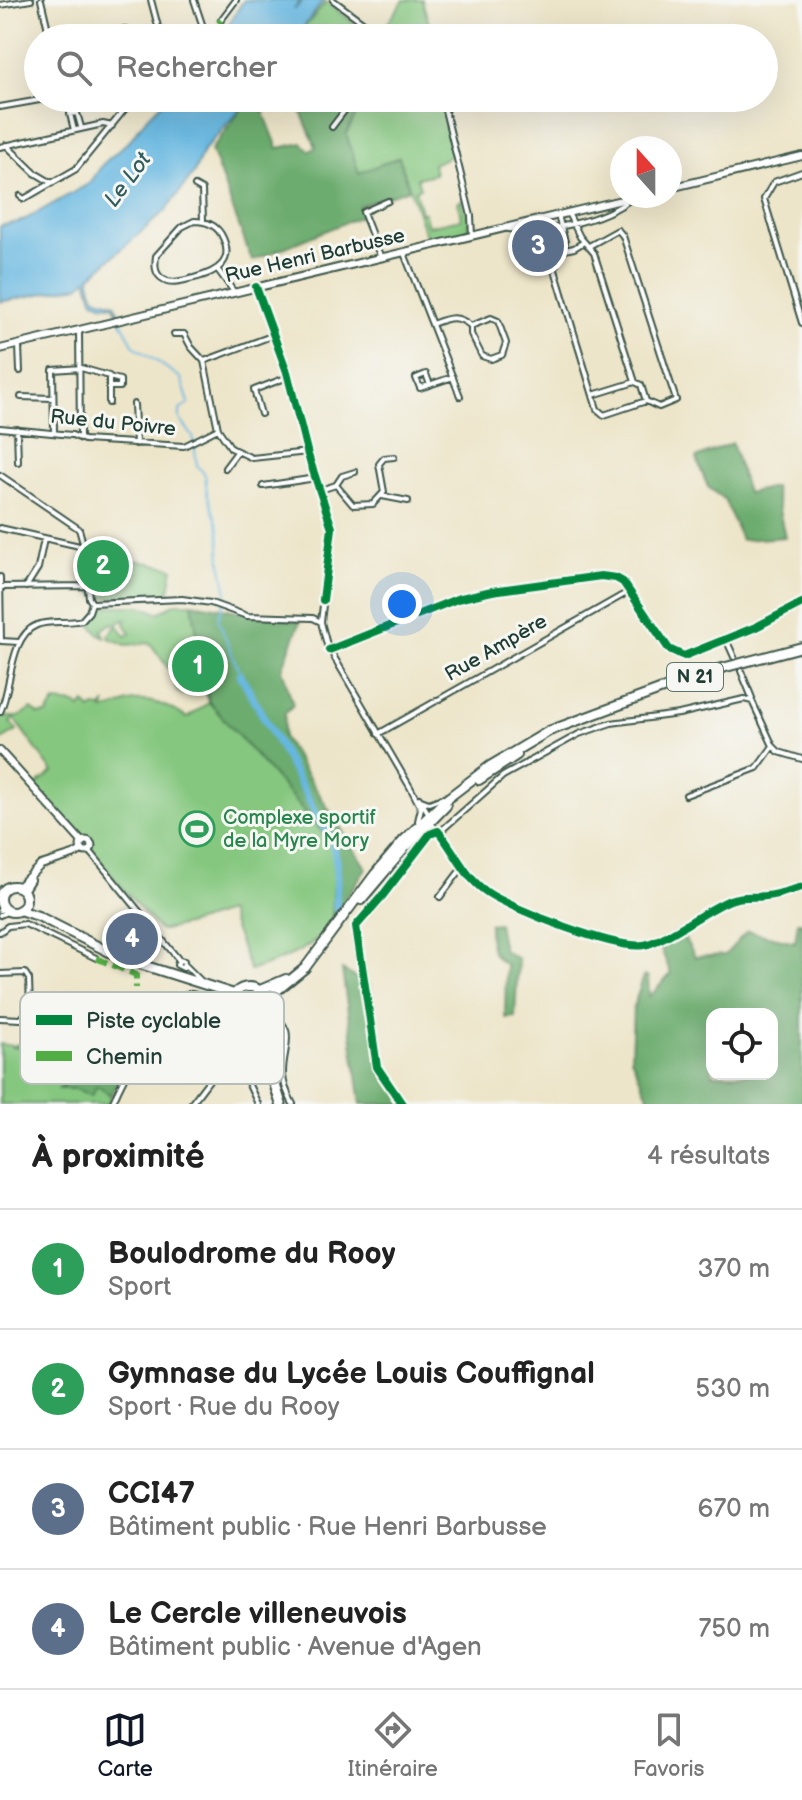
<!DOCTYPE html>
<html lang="fr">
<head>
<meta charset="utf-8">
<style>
  :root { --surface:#fff; --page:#f2f2f2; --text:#222; --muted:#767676; --line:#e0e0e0; --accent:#111827 }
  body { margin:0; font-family:"Balsamiq Sans",sans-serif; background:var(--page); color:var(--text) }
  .controls { position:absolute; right:24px; bottom:24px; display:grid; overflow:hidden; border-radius:16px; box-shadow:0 8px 32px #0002 }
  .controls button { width:72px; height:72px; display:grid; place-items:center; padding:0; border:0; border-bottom:2px solid var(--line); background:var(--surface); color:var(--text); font:40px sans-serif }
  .compass { position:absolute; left:610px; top:136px; width:72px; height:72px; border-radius:50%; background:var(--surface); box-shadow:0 8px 32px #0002; rotate:339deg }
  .you { position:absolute; left:402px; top:604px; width:28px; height:28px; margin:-20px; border:6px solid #fff; border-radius:50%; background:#1a73e8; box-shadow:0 0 0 12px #1a73e833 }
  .badge { display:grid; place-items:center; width:52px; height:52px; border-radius:50%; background:var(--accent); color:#fff; font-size:26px; font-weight:700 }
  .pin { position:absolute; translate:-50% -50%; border:4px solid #fff; box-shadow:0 2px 8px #0006 }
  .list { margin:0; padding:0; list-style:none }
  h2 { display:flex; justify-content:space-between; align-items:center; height:104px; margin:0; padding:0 32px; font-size:34px }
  h2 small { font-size:26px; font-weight:400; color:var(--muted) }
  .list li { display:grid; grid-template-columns:52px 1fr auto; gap:24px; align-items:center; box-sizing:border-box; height:120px; padding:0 32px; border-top:2px solid var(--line) }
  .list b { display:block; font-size:30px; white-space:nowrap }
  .list p { margin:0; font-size:26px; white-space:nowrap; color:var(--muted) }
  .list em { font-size:26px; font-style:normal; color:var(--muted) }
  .icon { flex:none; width:44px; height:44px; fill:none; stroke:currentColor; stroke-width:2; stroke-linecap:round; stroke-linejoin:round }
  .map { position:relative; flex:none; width:802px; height:1104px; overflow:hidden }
  .search { position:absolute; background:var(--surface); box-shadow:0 8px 32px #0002; left:24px; right:24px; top:24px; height:88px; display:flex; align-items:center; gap:20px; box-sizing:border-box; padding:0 28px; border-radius:44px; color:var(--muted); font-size:30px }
  .sheet { height:584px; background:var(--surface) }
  nav { display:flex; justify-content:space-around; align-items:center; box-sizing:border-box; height:112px; border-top:2px solid var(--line); background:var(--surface); font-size:22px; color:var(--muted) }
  nav a { display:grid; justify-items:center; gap:4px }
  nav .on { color:var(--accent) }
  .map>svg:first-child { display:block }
  .green { fill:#85c77f; stroke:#52825a; stroke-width:2 }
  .forest { fill:#6cac6e; stroke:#467451; stroke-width:2; fill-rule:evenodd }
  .water { fill:#66b7e1; stroke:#427a8a; stroke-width:2 }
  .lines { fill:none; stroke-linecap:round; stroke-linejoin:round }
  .stream { stroke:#66b7e1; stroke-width:2 }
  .river { stroke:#66b7e1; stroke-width:7 }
  .street-casing { stroke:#3e564a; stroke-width:8 }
  .secondary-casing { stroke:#3e564a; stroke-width:10 }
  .primary-casing { stroke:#3e564a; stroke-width:12 }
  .highway-casing { stroke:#3e564a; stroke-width:13 }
  .street { stroke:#fff; stroke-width:4 }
  .secondary { stroke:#fff; stroke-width:6 }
  .primary { stroke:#fff; stroke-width:8 }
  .highway { stroke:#fff; stroke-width:9 }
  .quiet { stroke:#52ad45; stroke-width:6; stroke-dasharray:12 6; stroke-linecap:butt }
  .cycleway-casing { stroke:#f6f6f2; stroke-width:13 }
  .cycleway { stroke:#00873e; stroke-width:8 }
  .labels { text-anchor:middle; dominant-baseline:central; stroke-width:6; stroke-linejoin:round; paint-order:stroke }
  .shield { fill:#f6f6f2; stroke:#60746d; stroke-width:2 }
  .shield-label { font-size:18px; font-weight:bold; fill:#1f3d34 }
  .street-label { font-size:20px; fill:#1f3d34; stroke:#f6f6f2 }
  .leisure-label { font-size:20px; fill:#27864d; stroke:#f6f6f2; text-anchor:start }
  .water-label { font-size:22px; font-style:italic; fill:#315c5f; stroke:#f6f6f2 }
  .key { fill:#f6f6f2; stroke:#b6beb9; stroke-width:2 }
  .key-label { font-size:22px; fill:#1f3d34 }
</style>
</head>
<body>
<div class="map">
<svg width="802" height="1104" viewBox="0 0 802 1104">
  <rect width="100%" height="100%" fill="#f6f6f2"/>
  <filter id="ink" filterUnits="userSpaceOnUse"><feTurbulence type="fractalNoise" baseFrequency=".0125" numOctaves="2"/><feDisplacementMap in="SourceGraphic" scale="16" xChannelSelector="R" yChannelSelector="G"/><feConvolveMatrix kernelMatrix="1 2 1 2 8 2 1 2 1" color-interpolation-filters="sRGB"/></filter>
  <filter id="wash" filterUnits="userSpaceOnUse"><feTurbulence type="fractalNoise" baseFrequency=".006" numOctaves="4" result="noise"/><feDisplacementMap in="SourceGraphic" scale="32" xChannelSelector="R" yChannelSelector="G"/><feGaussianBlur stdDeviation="1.8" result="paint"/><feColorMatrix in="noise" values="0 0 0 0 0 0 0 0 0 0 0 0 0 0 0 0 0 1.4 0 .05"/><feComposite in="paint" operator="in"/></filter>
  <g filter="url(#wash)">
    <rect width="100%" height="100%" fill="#ede5c9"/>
    <path class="green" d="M404,0H422L433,38H388L391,35L384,28Z
      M326,2L374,38H308L300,33Z
      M365,98H445L443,104L452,155L433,164L435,174L417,178L420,188L415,190L421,213L424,212L428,226L461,219L458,202L462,200L469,219L468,232L428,242L399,157L359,174L346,134Z
      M88,550L173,568L168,597L98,598C86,587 89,566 88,550Z
      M176,603H192L209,702L333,844C335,861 337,907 331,921C318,949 277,961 250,971L228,912L190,924L160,931L97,859L89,839C68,833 49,803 35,786L53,772L14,719L10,722L17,731L0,741V717L4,713L7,717H18L32,709L39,715L47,714L55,702L76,704L80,709L85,703L91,710L95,707L102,708L106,703L103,710C114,709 120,705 129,702C150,697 171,707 187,718L209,702L200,683L182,694L177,691L175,685L178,682L150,643L126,645L109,638L108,635L118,625L126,636L131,633L125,624L126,619L114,625L112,623L102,630L105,637L99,634L91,625L104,606H141L158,613Z
      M233 1006a16 16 0 1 1 32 0a16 16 0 1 1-32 0Z
      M0,1044L26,1048L48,1063L60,1052L66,1054L65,1083L60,1088L76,1089L91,1096L97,1085L111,1095L108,1104H0Z"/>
    <path class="forest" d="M250,98H274L275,102L263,110L278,148L302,143L310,151L316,147L295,98H365L346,134L359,173L399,157L409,189L359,206L361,216L252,261L211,150Z
      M732,443L747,493L774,487L785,537L741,540L725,500L708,487L696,458Z
      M192,603L300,622L282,669L293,705L285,713L283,737L366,868L332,919L335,864L333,844L209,702Z
      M798,922H802V1104H652L631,1058L633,1008L644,976L648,977L649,997L671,974L659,944L680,931L695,957L725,955L747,931L795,942ZM712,1014H772V1074H712Z
      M498,923L503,950L518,959L515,1017L505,1018L506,965C489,955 489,943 489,924Z
      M342,970L369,985L383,1070L408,1104H361Z
      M97,1004L142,1018L151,1025L111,1095L97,1086L91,1096L76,1089H59L65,1083V1053L60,1052L48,1064L26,1048L11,1047L52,1030L51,1014L60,1018L61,1046L83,1047L84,1012Z"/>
    <path class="water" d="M244,0H300L294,10L303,0H324L295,38H213L228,25Z
      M167,98H250L203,151L194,173L166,210L90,277C93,302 96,296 115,303L121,318H119L114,305L101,304L93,299L87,279L79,286L0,302V226L22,221L90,183L103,164L130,140L145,120Z"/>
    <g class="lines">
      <path class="stream" d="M121,321L134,346L181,378L189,403L180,410V419L193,437L197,465L205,475L207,493L219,528L221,563L227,593L218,619L240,674"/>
      <path class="river" d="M240,674L333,844L337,867L336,908"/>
    </g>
  </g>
  <g filter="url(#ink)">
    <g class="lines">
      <defs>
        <path id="street" d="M41,0L50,38
          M151,0L161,38
          M194,0L206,36L204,38
          M333,0L384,38
          M0,5L31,0
          M221,20L236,0
          M124,29L126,38
          M442,98L471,216L472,236
          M0,107L51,98
          M332,127L354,98
          M74,130L70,114L77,113L81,127
          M6,145L35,173L52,183
          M0,147L103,124L112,126
          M802,172L774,182L764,199L802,323
          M195,186L202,190L203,221
          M20,196L24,199L76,169L134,98
          M568,213L580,237L594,253L635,382L593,395
          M558,215L565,242L556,258L555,270L597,409L604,415L646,401
          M194,221C205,221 215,224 221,234C236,261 218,272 194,278C184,280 172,285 163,279C154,274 155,264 156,256L182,227Z
          M508,229C543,234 604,221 632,198
          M589,246L618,230L623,236L676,400L659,407L646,401
          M560,251L574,248L584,242
          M404,253L460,396
          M381,258L363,212L388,201
          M218,270L234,292
          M256,287L287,372L308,455L332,528L321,622L327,645L410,787L421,808L418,821
          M432,324C448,318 457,314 471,326V334L482,356L491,359L502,355L506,343L498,321L491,318L471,326
          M79,330L80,437
          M174,334H184L191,347L204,361
          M274,335L204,361L218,429L231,448L252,458L308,452
          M19,346L20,371
          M635,382L641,385L646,401
          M430,385L426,374L416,378L420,388L453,377
          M109,387H120V380L109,377
          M21,397L53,398
          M134,404L136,444
          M261,414L254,390L288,377
          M0,428L72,435L84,440L184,446L218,429
          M17,429L18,462
          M54,432L53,370L81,368L109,376V403
          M225,468L237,452
          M0,475L79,529L84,547L89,598L92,603
          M336,485L342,476L355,472
          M263,486L316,478
          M320,490L336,485L353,505L373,504L384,492L379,464L384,458L394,457
          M382,496L408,501
          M0,528L84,547
          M0,577L1,641
          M2,587L87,586
          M26,587L38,568L44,539
          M92,603L182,599L211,603L247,616L313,618L321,622
          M726,639L734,657
          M1,641L19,642
          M330,650L457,599L492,591L601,576L616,578L623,582L669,649L684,656L756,627L802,603
          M741,671L752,698
          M0,712C12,688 9,636 37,625C50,620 67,624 82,620L89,612L92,603
          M378,734L630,591
          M686,795L757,768L773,746
          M419,798L429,814
          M421,800L429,803L442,798
          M431,823L438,831L442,830L503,776L579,734L611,723L679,714L744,699L752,701L773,746L779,752L802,759
          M89,850L179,960L184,961L183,968L177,965L179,960
          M440,897L462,868
          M0,910L2,904
          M0,915L9,911
          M0,932L8,926L25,924L96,958
          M185,965L201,981
          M0,974L25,973L29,979L30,1009L21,1019L0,1018
          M268,1012C300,1030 282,1047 283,1074C283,1085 288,1095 293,1104
          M230,1032V1045L258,1104
          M230,1032L237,1021
          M112,1104C122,1080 162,1001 188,994C193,992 201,997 206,999L221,1027L230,1032
          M191,1104L225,1059L234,1054
          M402,1104L377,1067L356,926L383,895L430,834L438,831C455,851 464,877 488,893C513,909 615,950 644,945C666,941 705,910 730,900C743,895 753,898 766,896C778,895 791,890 802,887"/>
        <path id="secondary" d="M670,188L802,156
          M0,349L638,196
          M0,751L82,842
          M80.5 846a5.5 5.5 0 1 1 11 0a5.5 5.5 0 1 1-11 0Z
          M18,887L41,865L73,855L82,850
          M23,891L30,880"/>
        <path id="primary" d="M479,780L517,755
          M0 899a13 13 0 1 1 26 0a13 13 0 1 1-26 0Z
          M361,900L405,848L446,806
          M19,910L38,916L121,958L234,994
          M230 1006a19 19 0 1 1 38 0a19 19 0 1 1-38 0Z
          M260,990L286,979
          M269,1003L274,993L305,968L375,874L404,840L444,801L490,766L549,731L711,671L802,647"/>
        <path id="highway" d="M262,1021V1043L281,1104
          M250,1025L258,1044"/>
      </defs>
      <use href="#street" class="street-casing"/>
      <use href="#secondary" class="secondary-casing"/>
      <use href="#primary" class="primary-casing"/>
      <use href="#highway" class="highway-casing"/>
      <use href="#street" class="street"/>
      <use href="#secondary" class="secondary"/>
      <use href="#primary" class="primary"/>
      <use href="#highway" class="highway"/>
      <path class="quiet" d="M206,36L221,20
        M96,958L136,975V988"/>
      <defs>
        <path id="cycleway" d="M256,287L287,372L308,455L332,528L323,600
          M329,650L457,599L492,591L601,576L616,578L623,582L669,649L684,656L756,627L802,603
          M402,1104L377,1067L356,926L383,895L430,834L438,831C455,851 464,877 488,893C513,909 615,950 644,945C666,941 705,910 730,900C743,895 753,898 766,896C778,895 791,890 802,887"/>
      </defs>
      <use href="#cycleway" class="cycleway-casing"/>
      <use href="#cycleway" class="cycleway"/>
    </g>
  </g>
  <defs>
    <symbol id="stadium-ring" viewBox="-11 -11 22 22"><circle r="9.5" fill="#f6f6f2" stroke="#2e9e5b" stroke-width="1.5"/><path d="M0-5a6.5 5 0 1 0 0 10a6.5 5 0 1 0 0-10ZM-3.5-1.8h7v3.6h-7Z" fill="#2e9e5b"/></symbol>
  </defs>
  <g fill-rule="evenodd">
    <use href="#stadium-ring" x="177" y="809" width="40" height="40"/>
  </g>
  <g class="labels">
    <rect class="shield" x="667" y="663" width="56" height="28" rx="6"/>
    <g class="shield-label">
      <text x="695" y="677">N 21</text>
    </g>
    <g class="street-label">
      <text transform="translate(315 256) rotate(-13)">Rue Henri Barbusse</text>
      <text transform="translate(113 423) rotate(6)">Rue du Poivre</text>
      <text transform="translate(496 648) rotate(-30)">Rue Ampère</text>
    </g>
    <g class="leisure-label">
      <text x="223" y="818">Complexe sportif<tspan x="223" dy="23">de la Myre Mory</tspan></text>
    </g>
    <g class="water-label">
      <text transform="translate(128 180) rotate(-53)">Le Lot</text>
    </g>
  </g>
  <rect x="20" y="992" width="264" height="92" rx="12" class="key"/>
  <rect x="36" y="1015" width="36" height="10" fill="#00873e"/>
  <rect x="36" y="1051" width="36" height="10" fill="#52ad45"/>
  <g class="key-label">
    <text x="86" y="1028">Piste cyclable</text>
    <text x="86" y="1064">Chemin</text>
  </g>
</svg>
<div class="controls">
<button><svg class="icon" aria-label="locate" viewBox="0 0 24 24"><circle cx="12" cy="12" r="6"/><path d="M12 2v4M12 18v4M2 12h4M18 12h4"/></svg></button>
</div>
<svg class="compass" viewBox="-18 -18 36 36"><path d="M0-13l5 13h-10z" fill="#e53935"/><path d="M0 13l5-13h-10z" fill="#767676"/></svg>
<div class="you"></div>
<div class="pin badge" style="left:198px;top:666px;background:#2e9e5b">1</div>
<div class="pin badge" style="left:103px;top:566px;background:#2e9e5b">2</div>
<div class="pin badge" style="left:538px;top:246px;background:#5c6f8a">3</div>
<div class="pin badge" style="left:132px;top:939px;background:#5c6f8a">4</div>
<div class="search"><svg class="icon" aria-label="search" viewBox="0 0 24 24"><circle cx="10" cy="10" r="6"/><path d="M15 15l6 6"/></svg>Rechercher</div>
</div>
<section class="sheet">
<h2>À proximité<small>4 résultats</small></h2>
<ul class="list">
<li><span class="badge" style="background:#2e9e5b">1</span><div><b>Boulodrome du Rooy</b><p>Sport</p></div><em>370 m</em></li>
<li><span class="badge" style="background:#2e9e5b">2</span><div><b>Gymnase du Lycée Louis Couffignal</b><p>Sport · Rue du Rooy</p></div><em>530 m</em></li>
<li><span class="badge" style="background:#5c6f8a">3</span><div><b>CCI47</b><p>Bâtiment public · Rue Henri Barbusse</p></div><em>670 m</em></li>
<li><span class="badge" style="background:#5c6f8a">4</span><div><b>Le Cercle villeneuvois</b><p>Bâtiment public · Avenue d'Agen</p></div><em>750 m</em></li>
</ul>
</section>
<nav>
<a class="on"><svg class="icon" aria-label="map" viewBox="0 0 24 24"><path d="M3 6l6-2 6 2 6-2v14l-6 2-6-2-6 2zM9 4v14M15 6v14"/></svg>Carte</a>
<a><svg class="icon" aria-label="directions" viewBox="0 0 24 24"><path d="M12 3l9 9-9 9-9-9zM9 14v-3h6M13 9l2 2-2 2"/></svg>Itinéraire</a>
<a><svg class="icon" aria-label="saved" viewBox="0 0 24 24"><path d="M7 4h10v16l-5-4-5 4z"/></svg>Favoris</a>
</nav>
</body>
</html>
